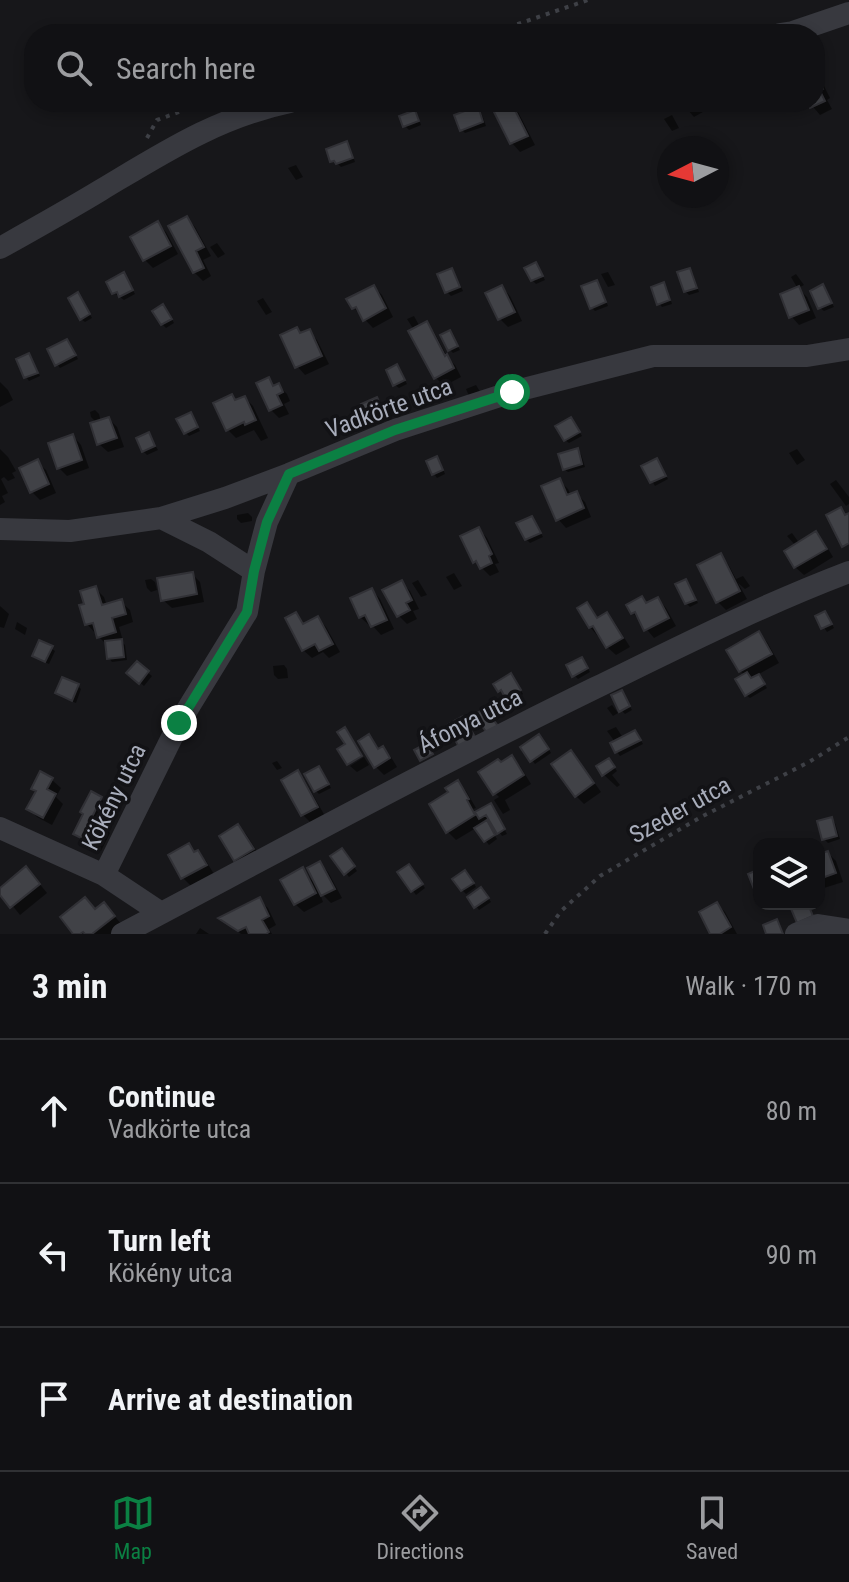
<!DOCTYPE html>
<html lang="en">
<head>
<meta charset="utf-8">
<style>
  :root { --surface:#111114; --page:#1e1f22; --text:#f1f3f6; --muted:#9c9da0; --line:#303134; --accent:#0b8043 }
  body { margin:0; font-family:"Roboto Condensed",sans-serif; background:var(--page); color:var(--text) }
  .controls { position:absolute; right:24px; bottom:24px; display:grid; overflow:hidden; border-radius:16px; box-shadow:0 4px 12px #0003 }
  .controls button { width:72px; height:72px; display:grid; place-items:center; padding:0; border:0; border-bottom:2px solid var(--line); background:var(--surface); color:var(--text); font:40px sans-serif }
  .compass { position:absolute; left:657px; top:136px; width:72px; height:72px; border-radius:50%; background:var(--surface); box-shadow:0 4px 12px #0003; rotate:264deg }
  .stop { position:absolute; width:24px; height:24px; margin:-18px; border:6px solid #0b8043; border-radius:50%; background:#fff }
  .stop.end { background:#0b8043; border-color:#fff; box-shadow:0 2px 8px #0008 }
  .list { margin:0; padding:0; list-style:none }
  h2 { display:flex; justify-content:space-between; align-items:center; height:104px; margin:0; padding:0 32px; font-size:34px }
  h2 small { font-size:26px; font-weight:400; color:var(--muted) }
  .list li { display:grid; grid-template-columns:52px 1fr auto; gap:24px; align-items:center; box-sizing:border-box; height:144px; padding:0 32px; border-top:2px solid var(--line) }
  .list b { display:block; font-size:30px; white-space:nowrap }
  .list p { margin:0; font-size:26px; white-space:nowrap; color:var(--muted) }
  .list em { font-size:26px; font-style:normal; color:var(--muted) }
  .icon { flex:none; width:44px; height:44px; fill:none; stroke:currentColor; stroke-width:2; stroke-linecap:round; stroke-linejoin:round }
  .map { position:relative; flex:none; width:849px; height:934px; overflow:hidden }
  .search { position:absolute; background:var(--surface); box-shadow:0 4px 12px #0003; left:24px; right:24px; top:24px; height:88px; display:flex; align-items:center; gap:20px; box-sizing:border-box; padding:0 28px; border-radius:32px; color:var(--muted); font-size:30px }
  .sheet { height:536px; background:var(--surface) }
  nav { display:flex; justify-content:space-around; align-items:center; box-sizing:border-box; height:112px; border-top:2px solid var(--line); background:var(--surface); font-size:22px; color:var(--muted) }
  nav a { display:grid; justify-items:center; gap:4px }
  nav .on { color:var(--accent) }
  .map>svg:first-child { display:block }
  .shadow { fill:#0007 }
  .building { fill:#414247; stroke:#313136; stroke-width:2 }
  .lines { fill:none; stroke-linecap:round; stroke-linejoin:round }
  .path { stroke:#3e4046; stroke-width:4; stroke-dasharray:4 6; stroke-linecap:butt }
  .minor { stroke:#38393f; stroke-width:22 }
  .route { stroke:#0b8043; stroke-width:10 }
  .labels { text-anchor:middle; dominant-baseline:central; stroke-width:7; stroke-linejoin:round; paint-order:stroke }
  .street-label { font-size:24px; fill:#a8adbb; stroke:#121215 }
</style>
</head>
<body>
<div class="map">
<svg width="849" height="934" viewBox="0 0 849 934">
  <rect width="100%" height="100%" fill="#17171a"/>
  <path class="shadow" d="M815,73L820,78L830,98L827,100L832,109L820,115L809,102H815Z
    M631,102H651L654,108L644,112L637,104L634,105Z
    M681,102H716L717,104L694,117Z
    M760,102H779L780,105L769,112Z
    M510,104L518,112L535,145L520,152L512,143L496,110Z
    M477,108L481,112L486,126L465,133L462,130Z
    M414,113L418,116L421,125L409,130L405,126Z
    M672,115L679,128L672,131L664,119Z
    M347,144L350,147L355,162L341,167L338,164L336,165L332,161Z
    M296,165L303,177L296,180L288,168Z
    M187,218L195,227L211,256L203,260L211,276L203,281L194,272Z
    M157,223L166,232L178,254L153,268L145,260L132,238Z
    M217,243L225,254L218,258L210,247Z
    M536,264L545,280L536,284L532,280Z
    M451,270L455,274L463,291L451,296L447,292L440,275Z
    M690,270L693,274L699,292L689,295L685,291Z
    M608,272L615,285L608,287L601,274Z
    M796,274L804,285L798,288L807,297L816,318L799,325L791,316L798,289L791,277Z
    M124,275L135,294L124,300L114,293Z
    M596,282L600,286L608,306L595,311L592,308Z
    M663,285L667,288L672,304L662,307L659,303Z
    M374,287L382,295L393,317L373,328L354,308Z
    M502,287L510,296L522,321L508,327L500,319Z
    M823,287L834,307L824,311L820,308Z
    M78,295L92,318L85,322L81,319Z
    M263,298L272,312L266,315L257,301Z
    M167,310L174,323L166,328L162,324Z
    M414,316L420,327L426,324L434,332L448,358L455,365L461,377L444,386L436,378L414,330L407,319Z
    M297,330L302,335L309,332L317,340L329,364L305,375L297,366Z
    M450,333L460,350L453,353L450,350Z
    M67,341L78,359L60,368L57,364Z
    M29,355L32,359L40,376L29,381L26,377Z
    M397,366L407,384L399,388L395,385Z
    M268,380L276,387L279,386L287,394L290,401L284,404L289,414L279,418L271,410L259,384Z
    M0,382L8,390L13,400L0,407Z
    M476,385L482,395L469,396L466,389Z
    M245,398L253,406L268,438L261,441L254,430L236,438L228,430L237,402Z
    M376,399L385,414L373,420L369,416Z
    M95,410L99,414L101,422L109,419L117,427L124,447L108,452L99,444L97,423L91,417L90,412Z
    M190,415L200,431L189,436L185,432Z
    M574,423L582,436L569,443L565,440Z
    M149,435L158,450L147,455L143,451Z
    M73,436L81,445L89,468L67,476L59,468Z
    M0,449L8,457L16,471L12,473L15,478L8,481L4,477L1,479L8,493L2,496L5,502L0,505Z
    M797,449L805,460L797,465L789,453Z
    M578,451L581,454L585,467L568,472L564,469Z
    M437,459L440,462L445,474L437,478L434,474Z
    M657,460L668,479L655,486L644,467Z
    M37,462L46,470L56,493L40,500L32,492Z
    M559,480L568,489L571,496L576,493L585,502L591,517L566,528L558,519Z
    M836,480L849,497V504L846,506L830,484Z
    M248,513L252,517V521L241,523L237,519V515Z
    M532,518L543,537L530,543L526,539Z
    M479,529L487,538L499,563L495,564L499,572L490,576L475,561Z
    M792,533L800,544L816,534L824,542L833,557L804,575L795,567L796,546L787,536Z
    M720,555L728,564L736,579L743,576L750,586L745,589L738,583L747,599L726,610L718,602Z
    M454,573L462,586L454,590L446,577Z
    M192,574L200,582L204,602L172,608L163,600Z
    M151,579L155,582L157,590L151,592L147,588L145,580Z
    M418,580L427,595L421,597L412,583Z
    M686,581L689,585L698,603L690,607L686,603Z
    M402,583L410,591L419,609L413,611L417,619L407,624L399,616Z
    M95,588L104,597L107,606L121,602L130,610L133,622L119,627L123,641H121L125,645L127,660L112,662L109,658L107,645L99,637L97,632L95,633L87,624V605Z
    M372,590L380,599L394,629L381,635L371,624L369,625L360,617Z
    M642,599L648,604L658,599L666,608L676,626L654,638L633,613Z
    M587,604L599,619L607,614L615,623L630,647L616,655L607,647L590,627Z
    M0,606L9,614L4,628L0,627Z
    M296,614L306,625L318,618L326,627L340,652L329,658L323,652L312,658L303,650Z
    M817,617H828L834,628L827,632Z
    M17,622L27,628L25,635L15,629Z
    M759,633L767,642L779,663L757,675L767,688L750,698L746,695L745,675L740,671Z
    M51,648L55,651L49,664L38,659Z
    M585,663L590,672L578,679L574,675Z
    M137,664L152,676L144,686L129,673Z
    M284,665L287,669L288,678L278,679L274,675L273,666Z
    M514,679L523,694L512,702L505,693L503,694L500,691Z
    M78,686L81,689L76,703L61,697L58,693Z
    M622,693L632,710L625,714L621,710Z
    M612,705L618,713L613,716L607,708Z
    M616,727L623,738L638,736L643,744L620,756L617,752L612,744L615,742L607,731Z
    M368,736L380,750L382,748L391,757L397,767L384,775L376,767Z
    M543,740L551,753L535,764L532,760Z
    M570,752L579,761L601,792L584,804L576,796L554,764Z
    M364,757L369,765L357,772L350,766Z
    M511,758L520,766L531,784L505,800L510,810L503,814L494,800L499,797L495,793L501,764Z
    M277,761L282,768L277,770L272,763Z
    M612,764L617,771L612,775L620,785L617,787L603,774Z
    M319,768L331,788L319,794L316,791Z
    M297,773L305,781L325,816L311,823L303,815L283,780Z
    M41,774L52,780L61,788L56,797L63,804L52,825L37,817L29,809L37,792L33,788Z
    M457,783L466,791L476,808L473,809L476,814L491,805L507,834L502,836L490,818L485,821L497,839L489,845L476,828L456,840L448,832L432,805L451,793Z
    M92,794L101,799L109,807L101,824L110,833L101,851L84,842L75,834Z
    M831,819L835,823L840,839L828,843L824,839Z
    M238,826L246,834L261,858L244,868L236,860L222,836Z
    M189,846L206,861L214,874L191,886L183,878L171,856Z
    M828,853L836,861L843,882L824,888L819,883V856Z
    M345,854L357,871L349,877L346,873Z
    M320,863L328,872L342,898L331,903L319,891L323,902L304,912L295,904L302,870L316,884Z
    M412,870L425,888L416,895L400,873Z
    M469,876L476,887L466,894L462,890Z
    M34,877L47,893L20,915L0,890Z
    M485,893L491,902L479,910L476,906Z
    M259,900L268,908L276,925L269,929L272,934H241L222,919Z
    M717,904L725,912L737,934H713Z
    M96,911L112,913L122,925L110,934H76Z
    M200,928L209,934H196Z"/>
  <path class="building" d="M815,73L823,89L820,91L825,101L810,108L807,102H815Z
    M509,102H511L528,136L510,144L493,110Z
    M478,106L483,122L460,131L454,115Z
    M415,110L419,121L403,127L399,116Z
    M347,141L353,158L336,164L334,161L330,162L326,149Z
    M187,216L204,247L196,251L204,268L193,273L168,226Z
    M158,221L171,246L143,261L130,237Z
    M536,262L543,276L531,281L524,268Z
    M452,268L460,287L445,293L437,274Z
    M690,268L697,288L684,292L677,272Z
    M124,272L133,290L119,297L117,292L112,294L106,282Z
    M597,280L606,302L590,309L581,286Z
    M664,282L670,300L657,305L651,287Z
    M823,284L832,303L818,309L810,291Z
    M374,285L386,308L363,321L356,307L352,309L346,299Z
    M502,285L515,312L498,320L485,293Z
    M799,286L809,310L789,318L780,294Z
    M78,292L90,314L80,320L68,298Z
    M163,304L172,319L161,325L152,311Z
    M427,321L445,356L447,354L454,368L434,379L408,331Z
    M297,327L300,333L310,329L322,356L295,368L280,335Z
    M450,330L458,346L448,351L440,335Z
    M67,339L76,355L55,366L47,349Z
    M29,353L38,373L24,378L16,359Z
    M397,364L405,380L393,386L386,370Z
    M269,377L273,386L279,383L283,392L277,395L282,405L269,411L256,383Z
    M232,394L235,400L245,396L256,420L245,425L244,422L226,431L213,403Z
    M377,397L383,411L368,417L361,404Z
    M191,412L198,427L184,434L176,419Z
    M109,417L117,438L97,445L90,423Z
    M571,417L580,432L564,441L555,426Z
    M149,432L155,446L142,452L136,438Z
    M73,434L82,460L57,469L48,443Z
    M578,448L582,464L563,470L558,454Z
    M437,456L443,470L432,475L426,461Z
    M657,458L666,476L650,483L641,466Z
    M38,459L49,484L30,493L19,468Z
    M560,478L567,495L577,491L584,508L556,521L541,486Z
    M841,507L845,515L849,513V543L842,547L826,515Z
    M532,516L541,533L525,540L516,523Z
    M479,527L492,554L489,556L492,563L480,569L476,561L473,563L460,536Z
    M816,531L827,549L794,568L784,551Z
    M721,553L740,591L716,603L697,565Z
    M193,572L197,594L161,601L157,578Z
    M686,579L696,600L685,604L675,584Z
    M402,580L412,600L406,603L410,610L397,617L382,590Z
    M96,586L102,605L122,599L126,614L112,618L116,632L97,638L93,623L85,625L79,605L84,604L80,591Z
    M372,588L387,620L371,627L365,615L359,618L350,598Z
    M642,596L646,603L658,597L669,618L644,631L635,612L631,614L626,605Z
    M587,602L597,618L607,612L623,638L606,648L593,626L589,628L577,608Z
    M825,611L832,624L821,629L815,616Z
    M296,612L303,624L318,616L333,644L319,651L315,644L302,651L285,618Z
    M759,631L772,654L739,672L726,650Z
    M122,639L124,657L107,659L105,641Z
    M39,640L53,646L45,662L32,656Z
    M582,657L588,668L572,677L566,665Z
    M137,661L149,671L139,684L126,673Z
    M747,672L751,678L759,674L765,684L745,696L735,679Z
    M511,673L521,690L506,699L501,690L498,692L493,684Z
    M62,677L79,684L72,701L55,693Z
    M622,690L630,706L619,712L611,695Z
    M485,708L498,726L487,733L474,715Z
    M463,716L478,742L461,751L447,725Z
    M345,727L362,756L347,765L337,749L345,744L337,732Z
    M635,730L641,740L615,753L610,743Z
    M369,734L378,749L383,746L390,758L374,768L358,741Z
    M539,734L549,749L530,762L520,747Z
    M427,743L433,754L420,761L414,750Z
    M571,750L594,783L575,797L551,764Z
    M512,755L524,775L493,795L478,772L498,759L501,762Z
    M609,758L615,767L602,776L596,766Z
    M319,766L329,784L314,792L304,774Z
    M298,770L318,807L301,816L281,780Z
    M40,771L53,778L47,789L56,794L43,818L26,809L36,791L31,789Z
    M458,780L469,799L467,800L475,815L446,833L429,804L448,792L445,788Z
    M91,791L102,797L92,817L103,823L93,844L73,834L83,814L80,812Z
    M491,803L505,829L497,834L486,815L479,819L475,812Z
    M832,817L837,836L822,840L817,821Z
    M487,820L495,835L484,842L474,828Z
    M238,824L254,849L234,861L219,836Z
    M189,843L194,852L198,850L207,865L181,879L168,855Z
    M342,848L355,866L344,875L330,856Z
    M828,851L836,873L819,879V854Z
    M320,861L335,889L321,896L307,868Z
    M409,864L423,884L411,892L397,872Z
    M26,866L40,884L10,908L0,895V888Z
    M303,867L316,893L294,905L280,880Z
    M759,869V898L758,899L748,874Z
    M465,870L474,883L461,891L452,879Z
    M481,887L489,898L474,908L467,897Z
    M85,897L95,909L104,902L115,916L92,934H85L83,932L80,934H73L60,917Z
    M260,897L269,916L262,920L269,932L266,934H249L246,927L238,931L218,918Z
    M717,902L731,927L720,934H710L699,912Z
    M789,904H808L813,916L797,923Z
    M777,919L783,934H766L763,925Z"/>
  <g class="lines">
    <path class="path" d="M489,34L588,0
      M147,138L157,120L206,102
      M545,934L561,911L600,876L701,817L809,762L849,737"/>
    <path class="minor" d="M780,34L793,32L849,13
      M0,248C34,229 68,210 101,190C163,153 218,117 290,102
      M161,518L209,542L254,571
      M0,529L70,531L161,518L225,498L289,474L395,430L512,392L653,356H807L849,349
      M0,828L104,875L161,913
      M104,875L179,723L247,612L254,571L267,522L289,474
      M122,934C279,851 435,766 595,688C679,647 762,605 849,572
      M796,934L818,925L849,930"/>
  </g>
  <g class="lines">
    <path class="route" d="M179,723L247,612L254,571L267,522L289,474L395,430L512,392"/>
  </g>
  <g class="labels">
    <g class="street-label">
      <text transform="translate(389 408) rotate(-20)">Vadkörte utca</text>
      <text transform="translate(470 721) rotate(-27)">Áfonya utca</text>
      <text transform="translate(114 797) rotate(-64)">Kökény utca</text>
      <text transform="translate(680 810) rotate(-29)">Szeder utca</text>
    </g>
  </g>
</svg>
<div class="controls">
<button><svg class="icon" aria-label="layers" viewBox="0 0 24 24"><path d="M12 4l9 5-9 5-9-5zM3 14l9 5 9-5"/></svg></button>
</div>
<svg class="compass" viewBox="-18 -18 36 36"><path d="M0-13l5 13h-10z" fill="#e53935"/><path d="M0 13l5-13h-10z" fill="#9c9da0"/></svg>
<div class="stop" style="left:512px;top:392px"></div>
<div class="stop end" style="left:179px;top:723px"></div>
<div class="search"><svg class="icon" aria-label="search" viewBox="0 0 24 24"><circle cx="10" cy="10" r="6"/><path d="M15 15l6 6"/></svg>Search here</div>
</div>
<section class="sheet">
<h2>3 min<small>Walk · 170 m</small></h2>
<ul class="list">
<li><svg class="icon" aria-label="ahead" viewBox="0 0 24 24"><path d="M12 20V5M6 11l6-6 6 6"/></svg><div><b>Continue</b><p>Vadkörte utca</p></div><em>80 m</em></li>
<li><svg class="icon" aria-label="left" viewBox="0 0 24 24"><path d="M17 20v-9H6M10 6l-5 5 5 5"/></svg><div><b>Turn left</b><p>Kökény utca</p></div><em>90 m</em></li>
<li><svg class="icon" aria-label="arrive" viewBox="0 0 24 24"><path d="M6 21V4h12l-3 4 3 4H6"/></svg><div><b>Arrive at destination</b></div></li>
</ul>
</section>
<nav>
<a class="on"><svg class="icon" aria-label="map" viewBox="0 0 24 24"><path d="M3 6l6-2 6 2 6-2v14l-6 2-6-2-6 2zM9 4v14M15 6v14"/></svg>Map</a>
<a><svg class="icon" aria-label="directions" viewBox="0 0 24 24"><path d="M12 3l9 9-9 9-9-9zM9 14v-3h6M13 9l2 2-2 2"/></svg>Directions</a>
<a><svg class="icon" aria-label="saved" viewBox="0 0 24 24"><path d="M7 4h10v16l-5-4-5 4z"/></svg>Saved</a>
</nav>
</body>
</html>
